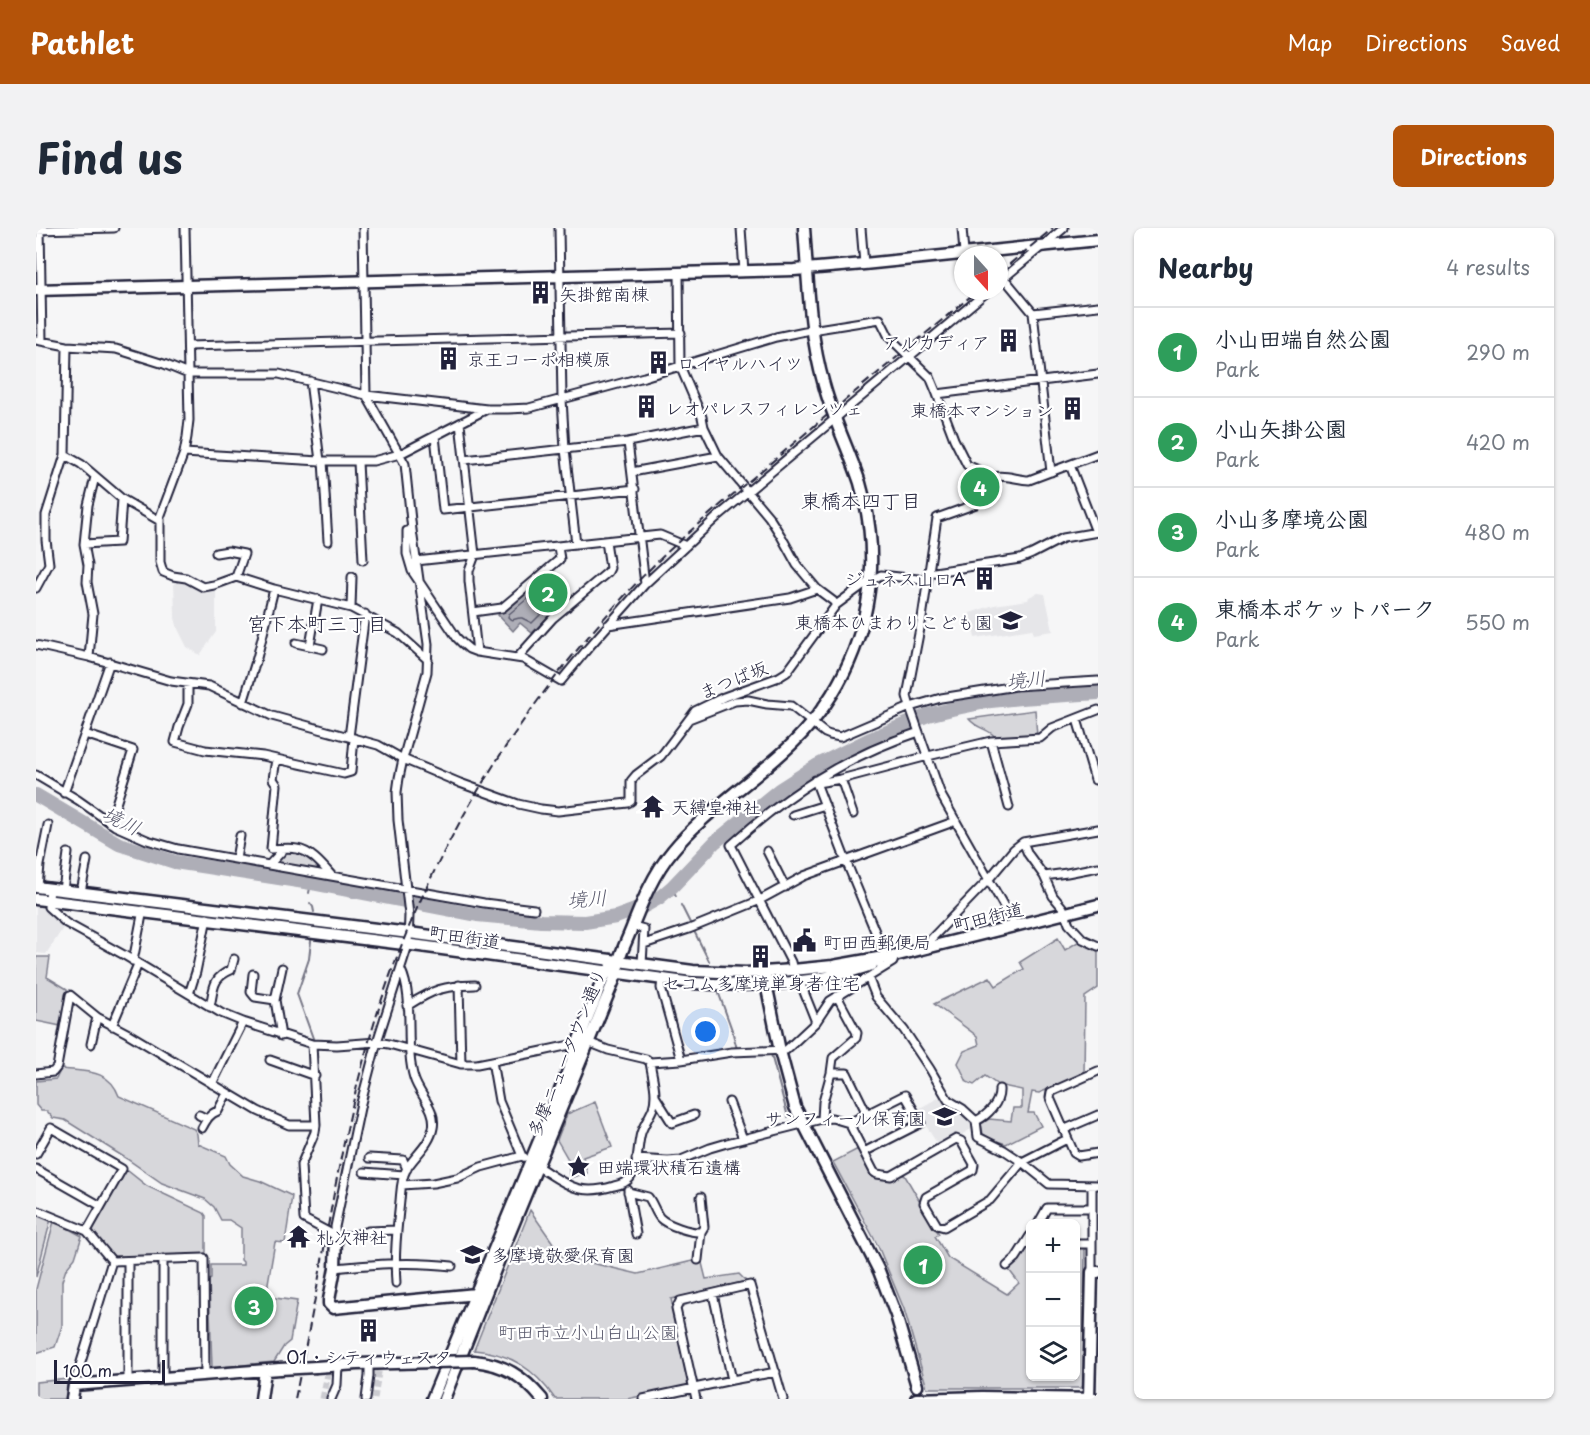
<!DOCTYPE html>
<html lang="en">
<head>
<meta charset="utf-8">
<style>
  :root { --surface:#fff; --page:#f2f2f3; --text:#1f2937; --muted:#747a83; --line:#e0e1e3; --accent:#b45309 }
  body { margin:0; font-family:"Playpen Sans","Klee One",sans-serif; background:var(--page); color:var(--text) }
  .controls { position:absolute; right:18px; bottom:18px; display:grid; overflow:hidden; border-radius:9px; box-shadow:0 2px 4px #0004 }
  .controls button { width:54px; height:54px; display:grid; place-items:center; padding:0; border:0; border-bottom:2px solid var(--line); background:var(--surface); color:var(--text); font:30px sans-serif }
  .compass { position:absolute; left:918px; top:18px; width:54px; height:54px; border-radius:50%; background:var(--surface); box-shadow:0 2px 4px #0004; rotate:159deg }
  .scale { position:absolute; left:18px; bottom:15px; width:111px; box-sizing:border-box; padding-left:6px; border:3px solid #22223b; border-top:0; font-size:16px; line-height:21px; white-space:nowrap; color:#22223b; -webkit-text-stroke:4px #fff; paint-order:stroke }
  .you { position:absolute; left:670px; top:804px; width:21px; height:21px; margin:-15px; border:4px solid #fff; border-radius:50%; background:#1a73e8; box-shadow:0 0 0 9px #1a73e833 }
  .badge { display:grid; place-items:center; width:39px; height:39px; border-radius:50%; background:var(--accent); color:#fff; font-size:20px; font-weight:700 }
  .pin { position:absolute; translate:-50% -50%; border:3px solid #fff; box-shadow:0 2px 6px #0006 }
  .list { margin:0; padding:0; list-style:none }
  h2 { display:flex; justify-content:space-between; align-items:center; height:78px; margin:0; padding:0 24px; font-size:26px }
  h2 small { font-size:20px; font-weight:400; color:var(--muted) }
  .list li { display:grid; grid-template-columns:39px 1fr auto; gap:18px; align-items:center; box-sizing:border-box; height:90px; padding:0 24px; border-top:2px solid var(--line) }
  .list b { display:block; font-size:22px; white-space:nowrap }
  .list p { margin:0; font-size:20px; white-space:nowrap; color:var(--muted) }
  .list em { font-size:20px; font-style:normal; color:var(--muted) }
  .icon { flex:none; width:33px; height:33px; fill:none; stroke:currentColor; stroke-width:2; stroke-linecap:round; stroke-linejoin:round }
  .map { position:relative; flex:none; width:1062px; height:1171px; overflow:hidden; border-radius:9px }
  header { display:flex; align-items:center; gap:36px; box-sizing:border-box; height:84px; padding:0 30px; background:var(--accent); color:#fff }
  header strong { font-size:28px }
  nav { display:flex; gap:33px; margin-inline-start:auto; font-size:21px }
  .intro { display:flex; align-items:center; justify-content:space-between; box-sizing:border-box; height:144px; padding:0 36px }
  h1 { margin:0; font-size:42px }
  .button { padding:15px 27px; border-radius:9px; background:var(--accent); color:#fff; font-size:21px; font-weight:700 }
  main { display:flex; gap:36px; padding:0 36px }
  aside { flex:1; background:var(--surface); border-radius:9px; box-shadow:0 2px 4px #0004 }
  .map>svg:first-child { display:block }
  .built { fill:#e6e6e9 }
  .green { fill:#d7d7db; stroke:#7c7c8b; stroke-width:1.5 }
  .water { fill:#aeaeb7; stroke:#767685; stroke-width:1.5 }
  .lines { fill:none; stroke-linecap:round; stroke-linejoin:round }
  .shore { stroke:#5a5a6d; stroke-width:1.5 }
  .stream { stroke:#767685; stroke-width:2 }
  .river { stroke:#aeaeb7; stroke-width:14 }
  .street-tunnel { stroke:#ccccd1; stroke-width:7; stroke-dasharray:7 3.5; stroke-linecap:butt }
  .street-casing { stroke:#22223b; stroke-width:11 }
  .secondary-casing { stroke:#22223b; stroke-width:15 }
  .primary-casing { stroke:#22223b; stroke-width:15 }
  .street { stroke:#fff; stroke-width:7 }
  .secondary { stroke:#fff; stroke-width:10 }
  .primary { stroke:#fff; stroke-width:10 }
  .rail { stroke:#22223b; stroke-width:2; stroke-dasharray:9 4.5; stroke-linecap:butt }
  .secondary-bridge-casing { stroke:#22223b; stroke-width:15; stroke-linecap:butt }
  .secondary-bridge { stroke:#fff; stroke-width:10 }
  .labels { text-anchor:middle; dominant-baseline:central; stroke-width:4.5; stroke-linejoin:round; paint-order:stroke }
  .poi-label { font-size:18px; fill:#22223b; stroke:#fff; text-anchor:start }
  .street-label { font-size:18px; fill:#22223b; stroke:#fff }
  .park-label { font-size:18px; fill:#58586b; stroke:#fff }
  .neighbourhood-label { font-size:20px; fill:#22223b; stroke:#fff }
  .water-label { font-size:20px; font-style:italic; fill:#5a5a6d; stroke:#fff }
</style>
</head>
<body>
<header>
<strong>Pathlet</strong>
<nav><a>Map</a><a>Directions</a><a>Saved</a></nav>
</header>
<div class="intro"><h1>Find us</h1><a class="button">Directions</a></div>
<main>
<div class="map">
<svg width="1062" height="1171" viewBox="0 0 1062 1171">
  <rect width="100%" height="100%" fill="#f6f6f7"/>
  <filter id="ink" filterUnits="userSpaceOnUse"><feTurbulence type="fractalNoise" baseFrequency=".0167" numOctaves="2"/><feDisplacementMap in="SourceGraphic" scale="12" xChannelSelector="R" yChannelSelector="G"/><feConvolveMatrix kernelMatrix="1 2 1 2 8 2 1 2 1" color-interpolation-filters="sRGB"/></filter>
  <g filter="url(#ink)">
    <path class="built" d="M138,351L149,352L156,358L166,362L180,360V404L164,427L151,419L142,401L139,390Z
      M1002,365L1009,366L1017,403L998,406L996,401L939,410L934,385L958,377L992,372L993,369Z
      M0,678L8,679L29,697L10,726L0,725Z
      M906,868L937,894L939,899L925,907L924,905L902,917L880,882Z"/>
    <path class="green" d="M999,482L1001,508L960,510C953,500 942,502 933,491Z
      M249,623C265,623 276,628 286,641L284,643L239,634Z
      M1022,710L1029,722L1045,712L1048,715L1062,721V760L1049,769L1048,846L1003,865L996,864L992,885H998L1005,898L970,916L955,911L947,906L945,896L953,891L975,893L977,880H986V862L962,857L949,848L938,857L931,854L922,835L928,823L943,817L941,808L898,776L954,749L960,758L988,741L984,734Z
      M0,729H14L11,749L31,761L25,798L0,793Z
      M25,841C50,844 73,841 83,868L158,901L161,906L162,916L190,928L194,936L207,948L224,953L256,968L249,1015L239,1014L232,1055V1069L261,1073L254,1113L248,1118L238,1134L176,1140L173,1052L175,1051V1037H207V1034L205,1032V1000L193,992H185L178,979L169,971L126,955L91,931L29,892L17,890L11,883H5L0,877V853L20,851Z
      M559,874L576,919L547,929L551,945L533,950V933L521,912L531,886Z
      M822,921L836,949L857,951L868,946L903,1006L899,1008L912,1030L971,1066L983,1055L973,1042L983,1032L991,1021L994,1019V1148H1040V1019H1047L1049,1023L1047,1158L1045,1160H891L868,1081L842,1018L797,934Z
      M89,943H92L111,958L168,985L170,988V1024L168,1026L79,1030L76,1028L58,1005L57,1000Z
      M494,982L526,1028L602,1046L665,1031L670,1051L703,1046L710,1053L635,1071L654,1155L651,1158L591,1171H519C499,1141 474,1125 438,1122Z
      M0,986L15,991L0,1049Z
      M18,993L46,1008L39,1030L30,1041L26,1053V1098L19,1119L0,1125V1061Z
      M32,1151L29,1171H0V1154Z"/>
    <path class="water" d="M498,356L519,382L496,405L484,395L477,403L462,387Z"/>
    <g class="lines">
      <path class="shore" d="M497,366L509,379V382L496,395L486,390C479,389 477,395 472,389L473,386Z"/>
      <path class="stream" d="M636,659L640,668
        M273,665L275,655
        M274,675L277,679L278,684
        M645,677L673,733
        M275,713L273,731L261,766L278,813
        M683,766L696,802L701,821
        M735,826L752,889"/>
      <path class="river" d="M0,567L83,616L139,634L275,655L441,687L505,693L549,694L580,689L607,679L623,670L636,659L679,614L743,562L782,537L832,512L892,487L916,481L955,473L985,470L1062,465"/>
      <path class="street-tunnel" d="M287,1171L293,1140H298
        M338,1171L343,1138"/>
      <defs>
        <path id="street" d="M4,0L6,113
          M149,0L153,192L151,209L148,225L124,289V334L127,344L137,348L150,350L167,359L178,357L200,349L238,361L315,380L362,405L392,432
          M523,0L526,171L529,221L540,316
          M705,0L708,44
          M825,0L828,36
          M926,0L928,25
          M0,2L78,0
          M643,45L644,138L666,189L668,199L682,228L733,289L745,308L761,337L781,361
          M968,50L997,85L1062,78
          M963,54L1028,0
          M997,85L1015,244
          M0,112L31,118L80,121L128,136L152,146H243L330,167L451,181H472L493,180L608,149L740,109L769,103L844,91L853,109L894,149L901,166L1062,146
          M152,118L645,105
          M274,153L284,233
          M901,166L918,211L931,237L958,249
          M424,195L439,327L433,343V353L441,424
          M399,208L407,282L599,261
          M592,214L609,356
          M148,225L284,233H337L364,226L451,181
          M29,227L45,236L86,271L124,293
          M428,232L592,214L668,199
          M287,233L292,313
          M322,234L327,332
          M1034,237L1060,304
          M596,244L682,228
          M376,302L371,303V326L376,343L421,410L426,415L433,421L441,424L487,431L525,453L553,419L609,356L680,290L952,63
          M48,316L83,314L86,271
          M180,325L192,323L208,326L200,349
          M380,333L624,307L650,318
          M892,345L984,331L996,326L1027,310L1062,304
          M506,347L531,379
          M0,360L13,336L10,312V287L29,227L31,118
          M315,380L316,349
          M437,384L466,380L524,331L522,319
          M572,397L754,370L781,361L797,373L800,377
          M260,415L287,421
          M0,417L53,429L135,453L173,458L236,488L342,517L367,531L424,555L482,576L505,581L522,583L592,575L595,573V553L600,547L625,528L659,483L688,469L743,449L751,444L800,377L827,357L845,347L891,352
          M274,418L282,371
          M53,429L57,386L51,354L52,337L48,316L52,277L59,249
          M482,429L517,390L572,344L574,340L570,313
          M152,456V476L143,499L139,514L169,522L227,528L308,546L315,544L318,510
          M207,475L221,430L238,361
          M653,491L699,473L712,472L731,476L755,478L789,505L794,507L804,509L874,479L905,470L980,458L1062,453
          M1041,491L1059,552
          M49,506L97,522L74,595
          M313,509L329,386
          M955,513L973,579
          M240,531L237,551L241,557L235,621C243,621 253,619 261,621C275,623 287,638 296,648
          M0,547L42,572L79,598L111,612L142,621L448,675L498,681
          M805,551L817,586
          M779,552L810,633L850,730
          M781,555L805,551L892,528L955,513L1004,510L1016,500L1062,482
          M28,565L74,434
          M757,587L789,577
          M987,614L992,626L1008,648L1017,668L1027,680L1033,696L1047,711L1062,718
          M731,623L749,659
          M200,631L204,608
          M233,637L248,621
          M1008,648L1031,645L1062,639
          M2,659L4,637L12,597
          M14,661L12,679L30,695L88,727L185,785L207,794L276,816L301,817L341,814L353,816L425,836H441L502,824L534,817H540
          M27,662L32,625
          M45,664L51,632
          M597,698L608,701L606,736
          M979,698L905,567L874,479L871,468L886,390L901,290L940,276L958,249C969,246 982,252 993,252L1062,226
          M608,716L653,701L722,673L768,648L920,593
          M893,719L895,711L953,651L978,621L987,614L1062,601
          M97,733L107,682
          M757,742L755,734L695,617C751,566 810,528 883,504
          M844,742L857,734L859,728
          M217,746L215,764L219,769L239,772
          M832,749L840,769L868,802L894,841L912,872L927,881L940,893L942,909L968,922L986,934L1013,956L1062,957
          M626,751L625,760L645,832
          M764,754L780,794
          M423,757L425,836
          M153,766L160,744L171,690
          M371,778C398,761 407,758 439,757
          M174,779C178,760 176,750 195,742L198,731
          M76,798L102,736
          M245,808L239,772L246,740
          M552,814L572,822L610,831L614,834L645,832L696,824L750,822L780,794L794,773L844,742L845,738L843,734
          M55,816L61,789
          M276,816L280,897L279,904L265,937L268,991L300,1008L311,1009L332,1003L361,1002
          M234,832L279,848
          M456,833L463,873L486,928L488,929
          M1062,843L1015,864L1014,870L1038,925L1043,928L1062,925
          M795,845H811L831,886
          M0,846L17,844L21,839L34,767L61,789L91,805L222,883L253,897H280
          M176,856L207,794
          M619,868L636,895L658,887
          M693,874L707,911
          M163,887L171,891
          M786,891L787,874L795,845L797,830L820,810L821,805L801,768
          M940,893C952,887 964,875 963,861
          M813,895L838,944L841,946L855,948L920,911L925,913L938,936L937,942L890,969L888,975L901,997L908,999L954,972L986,934L1031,911
          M166,900C170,893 173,886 182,883L191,865
          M1027,902L1062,887
          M0,926L15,900L86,941L51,1003
          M333,930L367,932L371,941
          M600,931L632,933L645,932L674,920L691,915L786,891L796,890L813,895L869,867L885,895L828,924
          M501,938C530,956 542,969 578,958C583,957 590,955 594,950C603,938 601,919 605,905C608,896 614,888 617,880C622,865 616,848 614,834
          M0,941L65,978
          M328,944L368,947
          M366,957L397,955L421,950L445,939L486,928
          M592,962L600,1006
          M592,964L612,969C617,975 619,984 624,990C631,997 655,1005 665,1004
          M0,982L51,1003L76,1033
          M1002,996L1011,980H1056
          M300,1008L299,999L325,875L341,814L372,717L373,687L362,592L361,564L363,550L367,531L391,444L392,416L376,302L369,236L330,167L327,0
          M1040,1016H1056
          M127,1031V1150
          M662,1032L665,1004L668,999L665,969
          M76,1033L168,1030L169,1147
          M92,1033V1153
          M971,1038L980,1030L994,1008
          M299,1040C339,1036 376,1033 416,1038
          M1056,1044V957
          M360,1055C358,1028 361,1001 364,973C365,963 365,951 370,942C378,928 394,917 397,900C401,881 383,867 378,850C368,818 379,771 365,742
          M677,1066L696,1152
          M38,1157L76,1033
          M295,1171L301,1157L302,1137
          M330,1171L333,1148V1135
          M607,1171L696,1152L740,1144
          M660,1171L640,1081L644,1073L714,1057L747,1171"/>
        <path id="secondary" d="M0,62L758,42L828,36L1062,12
          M729,744L732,765L744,823L759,879L843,1043L860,1087L881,1158
          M300,1008L299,1040L293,1072V1076L297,1080L440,1066
          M438,1133C468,1136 487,1148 506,1171
          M280,1139L321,1136L399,1134
          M36,1171L38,1157L244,1141
          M225,1171L229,1143
          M396,1171L534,838C541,816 549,795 558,774C563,762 566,748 575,739
          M408,1171L468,1019L581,745C582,740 582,736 583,732C586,722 591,712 595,702C606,674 617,646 637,622C656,599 680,580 703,561C722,546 741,531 758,514C805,467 832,406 835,340C836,312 832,282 824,255C813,222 797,191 788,157C773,106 772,52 768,0
          M880,1171L946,1169L1061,1171
          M1053,1171L1056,1044H1062"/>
        <path id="primary" d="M0,659L373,705L657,743L710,745L757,742L797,738L842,730H850L1062,677
          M0,671L384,718L657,755C718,759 778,757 836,737"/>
      </defs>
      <use href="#street" class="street-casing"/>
      <use href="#secondary" class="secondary-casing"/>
      <use href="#primary" class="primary-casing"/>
      <use href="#street" class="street"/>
      <use href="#secondary" class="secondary"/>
      <use href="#primary" class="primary"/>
      <path class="rail" d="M963,45L1017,0
        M259,1171C268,1127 277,1082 285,1038C300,951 316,864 343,780C397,612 496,459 620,335C659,297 701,263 743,228C808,172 875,118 941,63"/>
      <defs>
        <path id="secondary-bridge" d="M399,1134L438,1133
          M244,1141L280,1139"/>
      </defs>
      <use href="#secondary-bridge" class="secondary-bridge-casing"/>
      <use href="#secondary-bridge" class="secondary-bridge"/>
    </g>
  </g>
  <defs>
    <symbol id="building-bare" viewBox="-9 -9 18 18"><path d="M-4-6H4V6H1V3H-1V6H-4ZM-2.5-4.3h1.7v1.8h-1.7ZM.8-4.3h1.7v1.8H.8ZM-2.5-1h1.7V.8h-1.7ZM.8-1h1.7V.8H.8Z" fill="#22223b" stroke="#fff" stroke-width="2.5" paint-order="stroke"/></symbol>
    <symbol id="school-bare" viewBox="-9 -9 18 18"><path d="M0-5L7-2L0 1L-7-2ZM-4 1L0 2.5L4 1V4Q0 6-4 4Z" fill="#22223b" stroke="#fff" stroke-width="2.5" paint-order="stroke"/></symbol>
    <symbol id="temple-bare" viewBox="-9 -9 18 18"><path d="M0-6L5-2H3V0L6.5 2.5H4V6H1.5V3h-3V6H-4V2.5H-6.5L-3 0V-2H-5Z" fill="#22223b" stroke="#fff" stroke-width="2.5" paint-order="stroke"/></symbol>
    <symbol id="civic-bare" viewBox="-9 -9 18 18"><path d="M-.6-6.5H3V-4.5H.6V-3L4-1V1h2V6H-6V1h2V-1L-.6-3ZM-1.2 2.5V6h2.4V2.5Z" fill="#22223b" stroke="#fff" stroke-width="2.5" paint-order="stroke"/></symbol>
    <symbol id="sight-bare" viewBox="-9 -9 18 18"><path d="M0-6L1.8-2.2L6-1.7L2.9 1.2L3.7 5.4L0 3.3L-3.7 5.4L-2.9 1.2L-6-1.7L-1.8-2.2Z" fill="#22223b" stroke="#fff" stroke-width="2.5" paint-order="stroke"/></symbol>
  </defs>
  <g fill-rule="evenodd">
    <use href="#building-bare" x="488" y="48" width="33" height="33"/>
    <use href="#building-bare" x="956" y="96" width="33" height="33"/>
    <use href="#building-bare" x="396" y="114" width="33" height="33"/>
    <use href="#building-bare" x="606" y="118" width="33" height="33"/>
    <use href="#building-bare" x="594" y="162" width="33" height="33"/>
    <use href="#building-bare" x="1020" y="164" width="33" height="33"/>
    <use href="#building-bare" x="932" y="334" width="33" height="33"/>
    <use href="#school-bare" x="958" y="376" width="33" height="33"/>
    <use href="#temple-bare" x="600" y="562" width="33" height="33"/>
    <use href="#civic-bare" x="752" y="696" width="33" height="33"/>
    <use href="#building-bare" x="708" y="712" width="33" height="33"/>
    <use href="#school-bare" x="892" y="872" width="33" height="33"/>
    <use href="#sight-bare" x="526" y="922" width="33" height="33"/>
    <use href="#temple-bare" x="246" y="992" width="33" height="33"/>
    <use href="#school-bare" x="420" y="1010" width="33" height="33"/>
    <use href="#building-bare" x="316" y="1086" width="33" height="33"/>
  </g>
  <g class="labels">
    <g class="poi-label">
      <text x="523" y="65">矢掛館南棟</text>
      <text x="954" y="113" text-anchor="end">アルカディア</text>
      <text x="431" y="130">京王コーポ相模原</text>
      <text x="641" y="134">ロイヤルハイツ</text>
      <text x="629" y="179">レオパレスフィレンツェ</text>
      <text x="1018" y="181" text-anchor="end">東橋本マンション</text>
      <text x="930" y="350" text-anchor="end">ジュネス山口A</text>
      <text x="957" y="393" text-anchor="end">東橋本ひまわりこども園</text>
      <text x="635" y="578">天縛皇神社</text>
      <text x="787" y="713">町田西郵便局</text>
      <text x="725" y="754" text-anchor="middle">セコム多摩境単身者住宅</text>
      <text x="890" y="889" text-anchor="end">サンフィール保育園</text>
      <text x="561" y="938">田端環状積石遺構</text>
      <text x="280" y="1008">札次神社</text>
      <text x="455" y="1026">多摩境敬愛保育園</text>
      <text x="333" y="1128" text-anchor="middle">01・シティウェスタ</text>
    </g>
    <g class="street-label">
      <text transform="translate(697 451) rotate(-22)">まつば坂</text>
      <text transform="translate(952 688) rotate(-14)">町田街道</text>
      <text transform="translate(429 708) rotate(8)">町田街道</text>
      <text transform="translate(530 824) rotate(-68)">多摩ニュータウン通り</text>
    </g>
    <g class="park-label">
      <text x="552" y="1103">町田市立小山白山公園</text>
    </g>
    <g class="neighbourhood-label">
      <text x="825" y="272">東橋本四丁目</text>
      <text x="281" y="395">宮下本町三丁目</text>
    </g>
    <g class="water-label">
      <text transform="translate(990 451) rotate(-6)">境川</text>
      <text transform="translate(86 592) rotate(26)">境川</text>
      <text transform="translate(551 670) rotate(-4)">境川</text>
    </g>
  </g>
</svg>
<div class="controls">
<button>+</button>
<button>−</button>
<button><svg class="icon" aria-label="layers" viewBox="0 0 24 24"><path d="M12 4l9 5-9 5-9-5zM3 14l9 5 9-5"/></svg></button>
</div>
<svg class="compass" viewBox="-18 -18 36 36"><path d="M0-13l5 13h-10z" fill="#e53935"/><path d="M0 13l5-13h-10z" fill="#747a83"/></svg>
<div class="scale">100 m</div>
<div class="you"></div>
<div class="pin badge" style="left:887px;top:1037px;background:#2e9e5b">1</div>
<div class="pin badge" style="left:512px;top:365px;background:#2e9e5b">2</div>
<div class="pin badge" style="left:218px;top:1078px;background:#2e9e5b">3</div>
<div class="pin badge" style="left:944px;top:259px;background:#2e9e5b">4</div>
</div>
<aside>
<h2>Nearby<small>4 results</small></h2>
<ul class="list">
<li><span class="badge" style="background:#2e9e5b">1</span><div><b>小山田端自然公園</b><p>Park</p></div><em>290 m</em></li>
<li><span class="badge" style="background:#2e9e5b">2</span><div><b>小山矢掛公園</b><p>Park</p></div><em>420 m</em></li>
<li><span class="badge" style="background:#2e9e5b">3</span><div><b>小山多摩境公園</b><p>Park</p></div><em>480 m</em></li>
<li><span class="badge" style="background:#2e9e5b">4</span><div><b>東橋本ポケットパーク</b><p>Park</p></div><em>550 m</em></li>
</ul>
</aside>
</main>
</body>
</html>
